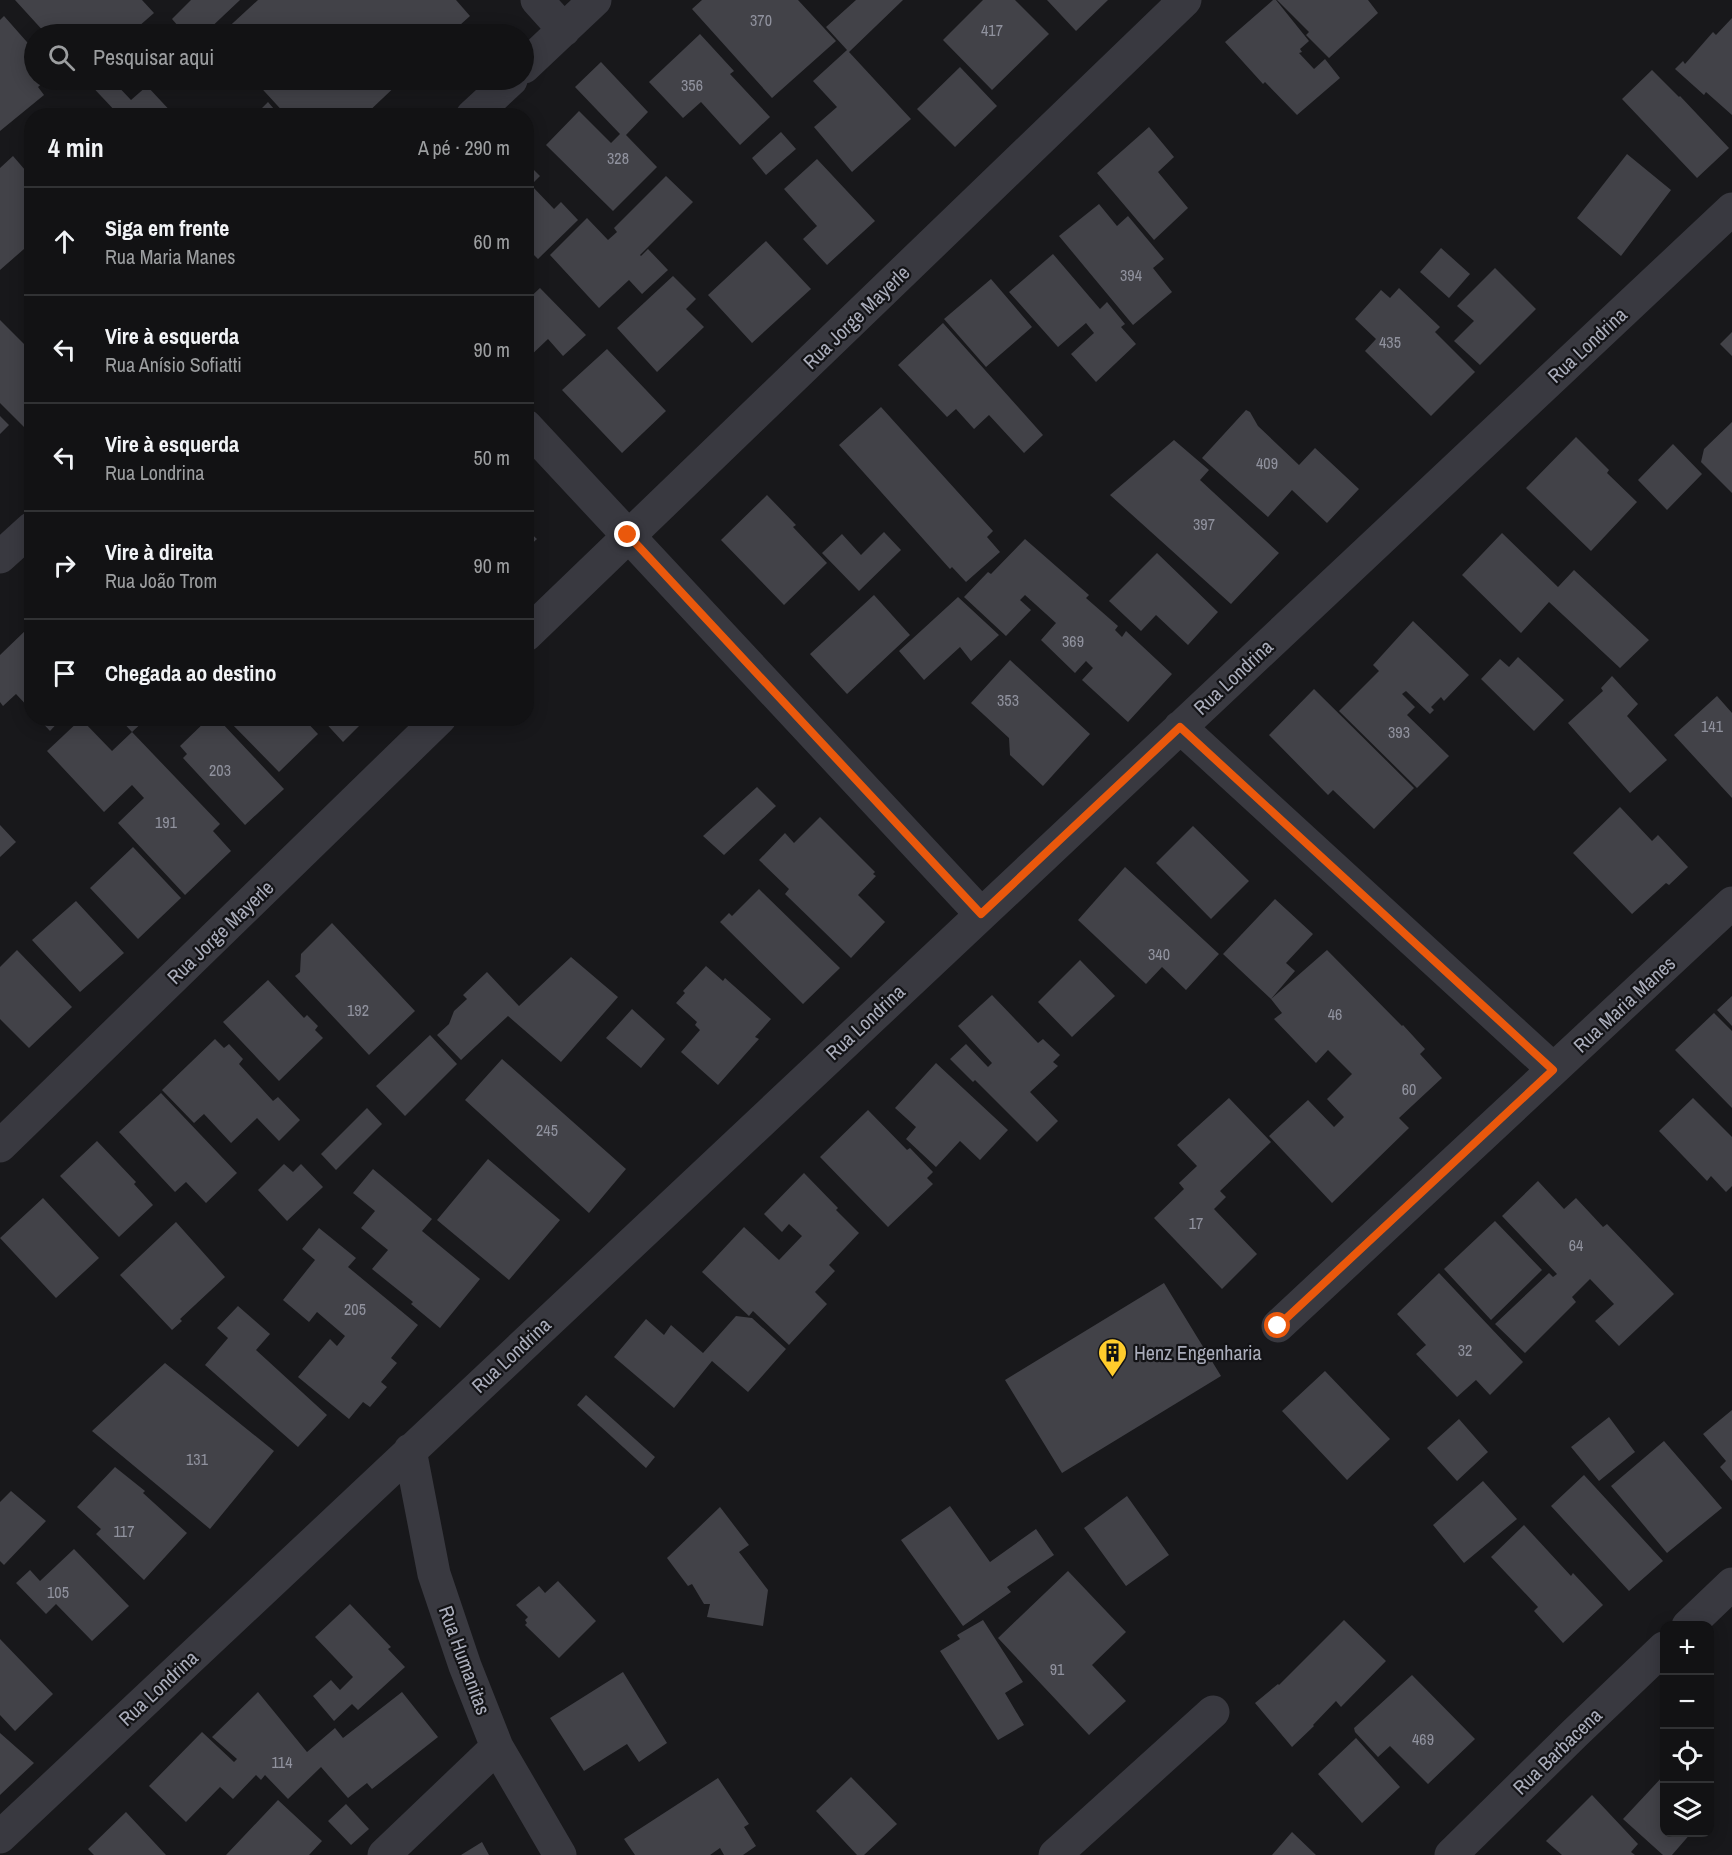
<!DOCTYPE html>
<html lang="pt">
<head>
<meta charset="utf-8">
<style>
  :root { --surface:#121214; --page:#1f2022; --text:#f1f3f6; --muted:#9c9ea0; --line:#313234 }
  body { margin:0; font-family:"Archivo Narrow",sans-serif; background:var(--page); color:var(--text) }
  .controls { position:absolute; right:18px; bottom:18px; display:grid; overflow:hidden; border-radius:12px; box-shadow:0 3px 15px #0003 }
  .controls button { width:54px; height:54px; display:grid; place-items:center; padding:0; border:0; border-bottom:2px solid var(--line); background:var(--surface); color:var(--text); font:30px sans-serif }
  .stop { position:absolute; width:18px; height:18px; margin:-14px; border:4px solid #ea580c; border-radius:50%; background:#fff }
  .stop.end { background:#ea580c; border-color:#fff; box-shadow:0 2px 6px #0008 }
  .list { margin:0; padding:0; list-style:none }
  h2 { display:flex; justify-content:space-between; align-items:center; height:78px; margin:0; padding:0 24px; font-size:26px }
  h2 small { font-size:20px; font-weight:400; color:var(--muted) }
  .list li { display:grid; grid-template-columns:39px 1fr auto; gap:18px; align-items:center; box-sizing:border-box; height:108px; padding:0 24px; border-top:2px solid var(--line) }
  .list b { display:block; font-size:22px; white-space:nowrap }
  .list p { margin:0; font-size:20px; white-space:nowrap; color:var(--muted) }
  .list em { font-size:20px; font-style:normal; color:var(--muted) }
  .icon { flex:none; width:33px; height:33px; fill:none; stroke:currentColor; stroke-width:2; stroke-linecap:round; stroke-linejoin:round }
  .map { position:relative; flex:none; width:1732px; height:1855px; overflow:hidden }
  .search { position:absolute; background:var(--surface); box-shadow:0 3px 15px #0003; left:24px; top:24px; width:510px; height:66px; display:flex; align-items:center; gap:15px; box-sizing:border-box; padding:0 21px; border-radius:33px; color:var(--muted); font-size:22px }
  .panel { position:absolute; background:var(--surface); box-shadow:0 3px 15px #0003; left:24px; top:108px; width:510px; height:618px; border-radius:24px }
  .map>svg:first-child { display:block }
  .building { fill:#424248 }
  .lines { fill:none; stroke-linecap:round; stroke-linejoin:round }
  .minor { stroke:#393940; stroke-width:33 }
  .route { stroke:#ea580c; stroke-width:8 }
  .labels { text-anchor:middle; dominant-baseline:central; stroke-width:4.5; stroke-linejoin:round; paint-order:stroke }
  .number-label { font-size:16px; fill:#90929e }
  .street-label { font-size:20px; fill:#aaadbb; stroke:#131316 }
  .poi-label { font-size:20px; fill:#aaadbb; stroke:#131316; text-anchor:start }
</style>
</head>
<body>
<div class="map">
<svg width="1732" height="1855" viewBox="0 0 1732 1855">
  <rect width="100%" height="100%" fill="#18181b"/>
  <path class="building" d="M15,0H142L154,13L130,34H46Z
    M191,0H240L204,34H185L172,19Z
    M258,0H456L470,16L450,34H221Z
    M702,0H798L836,41L772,98L692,9Z
    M856,0H903L849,52L911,119L852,172L814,127L837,107L813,81L847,50L826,27Z
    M983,0H1015L1049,34L992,90L943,40Z
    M1047,0H1108L1076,31Z
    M1273,0H1276L1309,41L1300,49L1302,52L1299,53L1314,69L1325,59L1340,78L1297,115L1265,82L1263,84L1225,42Z
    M1277,0H1368L1378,13L1329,58L1306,35L1309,32Z
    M4,16L34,50V80H46L38,87L44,95L0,131V20Z
    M1732,18V115L1706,92L1704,95L1675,69L1683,61L1685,64L1713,32L1716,35Z
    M700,34L734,71L730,74L770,117L740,145L701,102L683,118L649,82Z
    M601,62L648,112L626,135L657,167L613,211L546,145L579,111L611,143L620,134L575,87Z
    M960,67L997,106L955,147L917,109Z
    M1652,70L1679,97L1680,96L1729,148L1697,178L1622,99Z
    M86,80H112L131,100L147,86L175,116H114L117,113Z
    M254,80H402L364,116H287Z
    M268,102L280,116H254Z
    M1149,127L1174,157L1158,172L1188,208L1154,240L1097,173Z
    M781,132L796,149L766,175L752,158Z
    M1627,154L1671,190L1621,256L1577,218Z
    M13,156L32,178V242L0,270V168Z
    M817,159L875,221L827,265L803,239L817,226L784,189Z
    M526,162L540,176L531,185L554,209L561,202L578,220L538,259L530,251L526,254Z
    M666,176L693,202L640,255L641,256L648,249L668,270L642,294L629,280L599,308L550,255L587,218L608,240L617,232L614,228Z
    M1099,204L1117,226L1128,216L1164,259L1153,268L1172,292L1133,325L1059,236Z
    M766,241L811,289L752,343L708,295Z
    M1441,248L1470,274L1449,298L1420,272Z
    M1053,254L1100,309L1107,302L1125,324L1121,327L1136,344L1096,382L1071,354L1094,333L1086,323L1058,347L1009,292Z
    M1495,268L1536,309L1480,365L1454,341L1474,321L1457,306Z
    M673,276L696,299L686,309L704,327L657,372L617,328Z
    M991,279L1032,327L986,367L944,319Z
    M540,288L586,335L563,356L548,339L526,360V301Z
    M1399,288L1440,327L1435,332L1475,372L1431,416L1365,351L1376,339L1355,319L1381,290L1390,298Z
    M0,320L32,352V435L0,403Z
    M943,323L1043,435L1024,453L989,415L974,429L956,409L947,417L898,365Z
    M1732,332V356L1720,344Z
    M607,349L666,411L622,453L562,390Z
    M881,407L993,531L987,537L1000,552L966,582L952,567L950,569L839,445Z
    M1246,410L1250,412L1258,426L1299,465L1315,448L1359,489L1327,523L1292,490L1268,517L1202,458Z
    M0,416L9,425L0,434Z
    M1732,422V493L1701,462L1704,449Z
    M1576,437L1609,470L1607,473L1637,502L1591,551L1526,488Z
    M1174,440L1209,470L1200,480L1279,553L1231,604L1110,495Z
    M1673,444L1702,474L1667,510L1638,480Z
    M767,495L796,525L793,527L827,563L784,605L721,540Z
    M526,529L537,539L526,549Z
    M884,532L901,550L859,591L822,553L842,534L861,555Z
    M1502,533L1558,587L1574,570L1649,640L1620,668L1549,602L1521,633L1462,575Z
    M1025,539L1089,595L1086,598L1118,626L1115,630L1122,637L1126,631L1172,674L1128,722L1082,680L1093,668L1086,661L1075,673L1041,640L1056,623L1025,595L1020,600L1031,610L1006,636L964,597L988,572L991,574Z
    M1157,553L1218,612L1188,645L1156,615L1141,631L1109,601Z
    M874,595L910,635L847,694L810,654Z
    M958,597L999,635L971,661L960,647L924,680L899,651Z
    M1413,621L1469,675L1444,701L1441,697L1431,707L1434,710L1430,714L1406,691L1402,694L1415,707L1407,715L1449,756L1417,788L1339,711L1379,671L1373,665Z
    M27,629L32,634V711L16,694L3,706L0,702V655Z
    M1518,657L1564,700L1534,731L1481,679L1500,659L1509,667Z
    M1010,660L1090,734L1043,786L1010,755L1009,738L971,703Z
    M1612,676L1638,704L1627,716L1667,760L1630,793L1568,723L1603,691L1601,688Z
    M1314,689L1414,788L1374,829L1333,790L1328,795L1269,735Z
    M1717,696L1732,713V798L1674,735Z
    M38,718H62L50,731Z
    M119,718H147L132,732Z
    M209,718L217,726L221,722L284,789L245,825L183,758L187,754L180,746Z
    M226,718H303L318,734L279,772Z
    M321,718H367L343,742Z
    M81,719L112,751L132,732L220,824L213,831L231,851L185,895L118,823L144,798L132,785L104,812L47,751Z
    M757,787L776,806L724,855L703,836Z
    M1620,807L1652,841L1658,835L1688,867L1669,885L1666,883L1632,914L1573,853Z
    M820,817L875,872L873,874L876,876L858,895L885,922L851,958L785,894L789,889L759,860L785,833L794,843Z
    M0,825L16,842L0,857Z
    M1193,826L1249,881L1211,919L1156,863Z
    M133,847L181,898L138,939L90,888Z
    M1125,867L1219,954L1186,990L1162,967L1146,984L1078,920Z
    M759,889L840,968L803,1004L720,922L729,913L732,916Z
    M1275,899L1313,934L1286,963L1295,971L1271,999L1223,954Z
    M76,901L124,953L80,992L32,940Z
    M332,923L415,1011L369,1055L295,976L300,972L301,954Z
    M17,950L72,1007L29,1048L0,1019V967Z
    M1327,950L1402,1026L1403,1025L1425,1049L1420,1054L1442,1078L1399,1118L1409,1128L1332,1203L1269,1136L1308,1100L1334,1127L1344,1117L1327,1099L1352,1074L1328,1050L1316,1063L1274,1019L1282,1013L1271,999Z
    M571,957L618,997L561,1062L508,1016L461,1060L437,1035L449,1024L454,1011L467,999L463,995L487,972L519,1006Z
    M1080,960L1115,996L1072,1037L1038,1002Z
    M706,966L723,981L725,978L771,1019L755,1037L759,1039L718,1085L681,1052L700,1030L695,1025L697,1022L676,1003L685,993L683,991Z
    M268,980L304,1018L307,1015L318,1026L315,1030L323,1038L279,1081L223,1022Z
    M992,995L1038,1043L1043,1039L1060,1055L1053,1062L1058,1066L1030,1092L1058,1121L1037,1142L975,1080L973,1082L950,1059L966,1044L988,1067L992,1063L958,1026Z
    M1732,996V1026L1717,1010Z
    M632,1009L665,1039L641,1068L606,1038Z
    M1714,1013L1732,1031V1108L1675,1050Z
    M430,1035L457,1064L405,1116L376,1086Z
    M215,1039L224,1048L229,1044L243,1059L239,1064L273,1101L278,1097L300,1120L279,1141L257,1118L231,1143L204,1114L194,1123L162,1090Z
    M502,1059L626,1169L589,1213L465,1100Z
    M936,1063L1008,1130L980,1160L960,1141L936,1167L906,1139L916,1127L895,1108Z
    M161,1093L237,1173L206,1203L186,1182L175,1192L119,1132Z
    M1229,1098L1271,1142L1220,1191L1226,1197L1214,1209L1257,1254L1222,1289L1154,1218L1184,1189L1179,1183L1197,1166L1177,1145Z
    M1693,1098L1732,1137V1186L1726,1192L1711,1176L1707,1181L1659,1131Z
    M367,1108L382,1124L336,1170L321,1154Z
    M868,1110L907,1150L910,1148L933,1172L927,1178L933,1184L888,1227L820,1157Z
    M97,1141L136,1182L134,1184L153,1205L119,1237L60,1176Z
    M488,1159L560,1220L509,1280L437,1220Z
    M284,1164L293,1172L301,1164L323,1187L287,1221L258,1190Z
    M373,1169L432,1219L422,1231L480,1279L440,1328L411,1304L413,1302L372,1269L388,1250L361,1228L375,1211L353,1193Z
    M804,1173L838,1208L836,1210L859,1233L829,1265L835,1271L815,1292L827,1304L789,1345L753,1311L749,1316L702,1272L744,1227L779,1260L802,1236L789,1224L782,1232L764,1214Z
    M1538,1181L1564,1209L1576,1198L1603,1227L1607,1224L1674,1294L1619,1346L1595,1321L1614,1304L1590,1279L1572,1297L1576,1302L1525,1353L1495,1324L1549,1273L1553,1277L1557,1274L1502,1216Z
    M43,1198L99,1258L56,1298L0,1238Z
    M1495,1221L1542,1270L1491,1320L1444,1269Z
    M176,1222L225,1277L180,1319L182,1321L172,1330L120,1275Z
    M319,1228L356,1258L348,1267L418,1325L391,1358L397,1363L381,1382L387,1387L370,1407L363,1402L349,1419L298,1377L330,1339L337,1346L345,1336L317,1312L309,1322L283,1300L315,1260L302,1249Z
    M1439,1273L1523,1362L1490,1395L1476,1380L1457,1397L1416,1354L1426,1345L1397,1314Z
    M1164,1283L1221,1376L1062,1473L1005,1380Z
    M238,1306L270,1334L256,1350L327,1415L298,1447L205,1365L228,1338L217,1328Z
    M736,1316L752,1318L786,1349L748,1392L712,1361L674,1408L614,1357L646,1319L664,1335L671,1325L703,1353Z
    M165,1363L274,1451L210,1529L92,1431Z
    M1325,1371L1390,1439L1347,1480L1282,1411Z
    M586,1395L655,1457L646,1468L577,1405Z
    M1732,1410V1481L1720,1467L1726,1461L1703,1434Z
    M1609,1417L1635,1452L1599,1481L1571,1447Z
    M1459,1419L1488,1452L1457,1481L1427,1448Z
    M1664,1441L1722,1508L1667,1553L1611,1486Z
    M115,1467L145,1491L143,1493L187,1533L144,1580L96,1534L101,1529L77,1507Z
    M1584,1475L1663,1561L1629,1591L1551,1506Z
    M1483,1481L1517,1519L1464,1563L1433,1525Z
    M11,1491L46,1521L4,1565L0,1561V1502Z
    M1127,1496L1169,1555L1126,1586L1084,1528Z
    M950,1506L990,1562L1036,1529L1054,1555L1007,1587L1011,1592L963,1626L901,1540Z
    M720,1507L749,1545L739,1552L768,1590L763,1626L707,1617L710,1604H704L692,1584L688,1586L667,1558Z
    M1524,1525L1571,1576L1573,1573L1603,1605L1563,1643L1534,1611L1538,1607L1491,1557Z
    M74,1549L129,1606L92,1641L56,1604L46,1614L16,1583L30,1570L40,1581Z
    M1068,1571L1126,1632L1092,1665L1126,1701L1089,1735L998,1638Z
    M558,1581L596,1621L559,1658L525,1625L527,1623L525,1620L528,1617L516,1605L539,1586L545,1593Z
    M350,1604L391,1647L388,1649L405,1667L358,1710L352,1704L334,1721L313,1696L331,1680L340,1690L353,1677L315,1637Z
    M983,1620L1023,1682L1005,1693L1024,1725L998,1740L940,1651L960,1639L957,1635Z
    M1344,1620L1386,1661L1341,1707L1336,1701L1313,1725L1314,1726L1292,1747L1255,1703L1278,1684L1279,1685Z
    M0,1639L53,1694L15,1731L0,1715Z
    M623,1672L667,1743L639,1762L627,1744L584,1771L550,1718Z
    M1412,1675L1475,1739L1428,1784L1390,1746L1378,1757L1355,1732L1354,1728Z
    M258,1692L307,1752L335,1728L343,1738L402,1692L438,1737L372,1789L367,1783L348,1798L321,1767L288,1799L265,1775L261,1780L256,1775L233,1799L220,1787L186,1822L149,1786L202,1732L234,1762L237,1759L212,1737Z
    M0,1733L34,1763L0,1795Z
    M1356,1738L1400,1787L1362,1823L1318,1774Z
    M1664,1775V1832H1692L1672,1855H1663L1623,1819Z
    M851,1777L897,1824L864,1855H857L816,1811Z
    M718,1778L749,1824L744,1827L756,1846L743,1855H724L720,1848L710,1855H635L624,1839Z
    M1592,1795L1638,1844L1631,1852L1635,1855H1562L1546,1841Z
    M278,1800L322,1841L309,1855H226Z
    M346,1804L369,1829L351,1845L328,1821Z
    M126,1812L166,1855H94L88,1849Z
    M1292,1832L1316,1855H1272Z
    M482,1842L489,1855H461Z"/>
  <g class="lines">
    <path class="minor" d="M537,0L564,30
      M524,67L595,0
      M472,116L511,80
      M526,426L981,914
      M0,557L32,528
      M526,635L1185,0
      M1180,727L1553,1069
      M0,1146L440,718
      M1278,1326L1732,903
      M410,1450L434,1574L465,1666L497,1747L560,1855
      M1688,1626L1732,1584
      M0,1837L1732,209
      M384,1855L497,1747
      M1055,1855L1213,1712
      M1451,1855L1574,1734L1664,1648"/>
  </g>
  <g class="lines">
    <path class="route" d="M628,535L981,914L1180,727L1553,1070L1278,1326"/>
  </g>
  <defs>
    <symbol id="building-pin" viewBox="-11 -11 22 30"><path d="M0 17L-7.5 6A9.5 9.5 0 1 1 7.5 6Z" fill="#ffcc2c" stroke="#131316"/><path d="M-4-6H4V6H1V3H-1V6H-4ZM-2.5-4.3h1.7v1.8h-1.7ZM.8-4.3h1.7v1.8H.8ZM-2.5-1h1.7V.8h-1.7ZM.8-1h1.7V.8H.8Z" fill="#111"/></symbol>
  </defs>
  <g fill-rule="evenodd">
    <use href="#building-pin" x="1096" y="1336" width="33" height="45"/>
  </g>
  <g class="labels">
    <g class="number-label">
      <text x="761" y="20">370</text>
      <text x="992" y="30">417</text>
      <text x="692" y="85">356</text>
      <text x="618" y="158">328</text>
      <text x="1131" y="275">394</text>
      <text x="1390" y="342">435</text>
      <text x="1267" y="463">409</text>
      <text x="1204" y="524">397</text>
      <text x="1073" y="641">369</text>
      <text x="1008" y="700">353</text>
      <text x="1712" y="726">141</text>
      <text x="1399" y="732">393</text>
      <text x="220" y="770">203</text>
      <text x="166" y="822">191</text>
      <text x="1159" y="954">340</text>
      <text x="358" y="1010">192</text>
      <text x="1335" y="1014">46</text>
      <text x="1409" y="1089">60</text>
      <text x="547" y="1130">245</text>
      <text x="1196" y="1223">17</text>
      <text x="1576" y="1245">64</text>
      <text x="355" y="1309">205</text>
      <text x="1465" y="1350">32</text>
      <text x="197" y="1459">131</text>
      <text x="124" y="1531">117</text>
      <text x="58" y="1592">105</text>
      <text x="1057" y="1669">91</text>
      <text x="1423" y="1739">469</text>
      <text x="282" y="1762">114</text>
    </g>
    <g class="street-label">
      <text transform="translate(856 317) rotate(-44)">Rua Jorge Mayerle</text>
      <text transform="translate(1587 345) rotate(-43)">Rua Londrina</text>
      <text transform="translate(1233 677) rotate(-43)">Rua Londrina</text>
      <text transform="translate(220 932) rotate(-44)">Rua Jorge Mayerle</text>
      <text transform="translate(1624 1004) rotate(-43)">Rua Maria Manes</text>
      <text transform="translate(865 1022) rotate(-43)">Rua Londrina</text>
      <text transform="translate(511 1355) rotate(-43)">Rua Londrina</text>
      <text transform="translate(465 1660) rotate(70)">Rua Humanitas</text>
      <text transform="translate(158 1688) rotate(-43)">Rua Londrina</text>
      <text transform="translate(1557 1751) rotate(-44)">Rua Barbacena</text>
    </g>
    <g class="poi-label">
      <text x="1134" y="1352">Henz Engenharia</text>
    </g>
  </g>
</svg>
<div class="controls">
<button>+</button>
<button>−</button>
<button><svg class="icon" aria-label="locate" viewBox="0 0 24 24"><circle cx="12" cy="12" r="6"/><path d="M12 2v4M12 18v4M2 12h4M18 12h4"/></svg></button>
<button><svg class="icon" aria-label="layers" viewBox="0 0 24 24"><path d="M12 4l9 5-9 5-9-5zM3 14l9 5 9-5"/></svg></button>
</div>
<div class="stop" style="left:1278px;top:1326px"></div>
<div class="stop end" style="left:628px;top:535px"></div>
<div class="search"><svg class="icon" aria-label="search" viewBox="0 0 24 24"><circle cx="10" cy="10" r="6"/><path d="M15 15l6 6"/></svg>Pesquisar aqui</div>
<section class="panel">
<h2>4 min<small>A pé · 290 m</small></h2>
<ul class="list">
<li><svg class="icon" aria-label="ahead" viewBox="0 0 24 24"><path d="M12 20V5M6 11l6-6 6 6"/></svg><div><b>Siga em frente</b><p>Rua Maria Manes</p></div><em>60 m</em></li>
<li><svg class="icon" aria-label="left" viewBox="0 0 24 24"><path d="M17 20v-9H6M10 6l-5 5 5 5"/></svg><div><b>Vire à esquerda</b><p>Rua Anísio Sofiatti</p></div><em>90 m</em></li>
<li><svg class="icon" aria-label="left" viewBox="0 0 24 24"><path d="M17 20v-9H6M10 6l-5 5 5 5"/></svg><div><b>Vire à esquerda</b><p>Rua Londrina</p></div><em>50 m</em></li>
<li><svg class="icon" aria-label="right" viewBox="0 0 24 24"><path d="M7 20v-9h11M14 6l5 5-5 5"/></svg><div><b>Vire à direita</b><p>Rua João Trom</p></div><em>90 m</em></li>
<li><svg class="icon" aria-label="arrive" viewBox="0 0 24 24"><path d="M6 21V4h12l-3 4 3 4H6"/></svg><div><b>Chegada ao destino</b></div></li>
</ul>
</section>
</div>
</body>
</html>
